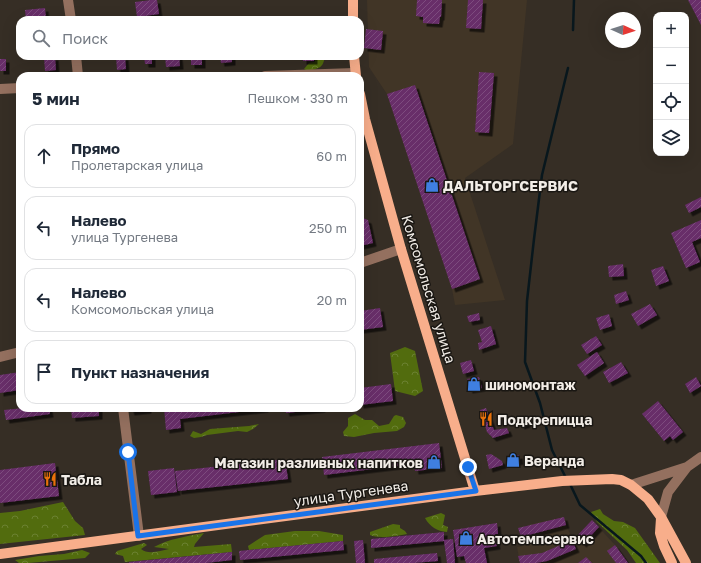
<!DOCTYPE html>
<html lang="ru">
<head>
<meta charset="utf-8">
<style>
  :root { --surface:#fff; --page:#f6f6f7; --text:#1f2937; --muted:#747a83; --line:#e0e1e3 }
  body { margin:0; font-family:"Golos Text",sans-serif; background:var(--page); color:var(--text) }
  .controls { position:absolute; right:12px; top:12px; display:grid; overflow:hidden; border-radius:8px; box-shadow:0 4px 16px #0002 }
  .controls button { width:36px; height:36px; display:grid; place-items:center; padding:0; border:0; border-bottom:1px solid var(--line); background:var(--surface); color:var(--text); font:20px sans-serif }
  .compass { position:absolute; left:605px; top:12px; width:36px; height:36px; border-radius:50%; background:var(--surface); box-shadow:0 4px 16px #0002; rotate:93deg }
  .stop { position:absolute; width:12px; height:12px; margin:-9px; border:3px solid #1a73e8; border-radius:50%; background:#fff }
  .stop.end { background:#1a73e8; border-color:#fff; box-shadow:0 1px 4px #0008 }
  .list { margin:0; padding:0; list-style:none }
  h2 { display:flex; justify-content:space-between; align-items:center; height:52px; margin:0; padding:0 16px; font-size:17px }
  h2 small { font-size:13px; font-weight:400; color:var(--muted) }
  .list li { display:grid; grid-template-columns:26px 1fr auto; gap:12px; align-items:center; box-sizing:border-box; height:64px; margin:0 8px 8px; padding:0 8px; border:1px solid var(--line); border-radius:12px }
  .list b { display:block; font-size:15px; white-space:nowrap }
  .list p { margin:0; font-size:13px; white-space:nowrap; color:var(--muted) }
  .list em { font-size:13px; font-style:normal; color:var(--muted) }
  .icon { flex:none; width:22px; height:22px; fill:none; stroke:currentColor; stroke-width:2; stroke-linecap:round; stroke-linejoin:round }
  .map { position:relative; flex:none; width:701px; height:563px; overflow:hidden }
  .search { position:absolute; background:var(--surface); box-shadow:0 4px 16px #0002; left:16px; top:16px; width:348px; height:44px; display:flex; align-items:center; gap:10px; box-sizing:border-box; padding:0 14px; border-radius:12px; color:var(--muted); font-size:15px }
  .panel { position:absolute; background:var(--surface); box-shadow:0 4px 16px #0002; left:16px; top:72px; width:348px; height:340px; border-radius:12px }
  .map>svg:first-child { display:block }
  .industrial { fill:#413526 }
  .forest { fill:url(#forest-crowns) }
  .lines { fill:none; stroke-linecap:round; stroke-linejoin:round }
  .stream { stroke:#08171d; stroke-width:2.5 }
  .building { fill:url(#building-hatch); filter:url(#shadow) }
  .minor { stroke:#94705f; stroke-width:10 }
  .major { stroke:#f8ae8b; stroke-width:10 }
  .route { stroke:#1a73e8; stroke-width:5 }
  .labels { text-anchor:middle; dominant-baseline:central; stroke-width:3; stroke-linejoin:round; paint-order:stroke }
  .poi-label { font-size:14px; font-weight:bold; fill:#f2ede7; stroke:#1a1713; text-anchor:start }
  .street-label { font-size:14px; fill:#f2ede7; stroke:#1a1713 }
</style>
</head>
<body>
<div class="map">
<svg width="701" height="563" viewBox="0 0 701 563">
  <defs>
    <pattern id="forest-crowns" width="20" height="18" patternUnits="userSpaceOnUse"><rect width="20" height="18" fill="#526c0e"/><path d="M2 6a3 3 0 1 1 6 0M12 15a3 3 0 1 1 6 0" fill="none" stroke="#6b8131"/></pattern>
    <pattern id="building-hatch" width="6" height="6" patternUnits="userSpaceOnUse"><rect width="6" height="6" fill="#672d69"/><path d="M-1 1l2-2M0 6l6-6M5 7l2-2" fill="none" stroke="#7d4c7e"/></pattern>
    <filter id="shadow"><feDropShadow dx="3.5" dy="3.5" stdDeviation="0" flood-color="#0009"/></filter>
  </defs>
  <rect width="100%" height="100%" fill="#362e25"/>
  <path class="industrial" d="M367,0H527L513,144L465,178L505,300L455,305L452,289L387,94L369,67Z
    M564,517L566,525L573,540L592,520L615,545L628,563H520L517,547L533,544L528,525Z"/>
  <path class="forest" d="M315,56H325C323,68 320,68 308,71L304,69L309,63L315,62Z
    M405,347L415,351L423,391L415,396L395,391L390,353Z
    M355,414L365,420H372L379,426L389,424L394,416L396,415L403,417L406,423L404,427L397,431L374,433L354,437L344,436L343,432L348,426V418Z
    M259,424L253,429L247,432L238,431L207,435L201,437L194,438L190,436L193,431L201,434L210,429L249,426Z
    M63,502L75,521L83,528L85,535L0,544V513L20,511Z
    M600,509L603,514L614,521L623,522L635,528L660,563H636L627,550L597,522L591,512Z
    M441,513L445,515L443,525L448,527L447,532C437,531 430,527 425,518Z
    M393,524L400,525V528L405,531L407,534C397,536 379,539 370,535V532Z
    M295,531H319L343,535V541L249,550L248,546L265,535Z
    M204,533L195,544L194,547L231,544L232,552L125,562L123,556L115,554L117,551L144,543L147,545L141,549C148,555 160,551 169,549L154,547C169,539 187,536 204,533Z
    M82,550L90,553L85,558L28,563H19L15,560L39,556L64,554Z"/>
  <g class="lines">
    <path class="stream" d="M573,30L574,0
      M566,478L552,450L540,403L525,362L527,301L534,239L542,175L568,68
      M570,484L580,505L641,556L646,563"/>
  </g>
  <path class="building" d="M151,0H157L159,14L137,17L135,2Z
    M417,0H442L441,17H440L439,24L423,23V17L416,16Z
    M468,0H483L481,29L466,28Z
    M688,0H701V25Z
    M45,8L46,20H26L25,10Z
    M366,29L383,31L381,50L364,48Z
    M144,56H152V64H145Z
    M165,56H179L180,66L166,67Z
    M191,56H202V65H191Z
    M220,56H232V62L221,63Z
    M303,56H314V61H303Z
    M55,57L56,70L45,71L44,58Z
    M116,57H125L126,69L117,70Z
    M0,59H6V71H0Z
    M479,72L494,73L489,133L475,132Z
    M415,85L480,279L452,289L387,94Z
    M701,197V207L689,213L685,205Z
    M360,217L368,220L373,243L360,246Z
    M701,220V238L692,242L700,262L686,268L671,233Z
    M623,264L624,276L609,277L608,266Z
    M663,266L669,281L656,286L651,270Z
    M626,291L629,300L616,304L614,295Z
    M650,304L657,315L638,326L631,314Z
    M380,308L383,327L360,330V311Z
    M479,313L480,320L469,322L467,316Z
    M609,314L612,326L600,330L596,318Z
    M491,326L496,344L479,350L478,343L482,342L478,330Z
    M596,336L602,345L587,354L581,345Z
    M597,352L604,363L585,376L577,365Z
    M471,360L474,371L463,374L460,363Z
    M621,362L628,373L609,383L603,372Z
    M20,372V390L0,393V375Z
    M479,377L482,388L469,390L467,379Z
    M696,377L701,386L690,393L685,384Z
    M391,384L393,401L360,405V388Z
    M658,401L683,432L673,440L670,436L664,441L642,414Z
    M23,408H49L50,414L6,420L4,410Z
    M71,408H99V416L72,418Z
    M130,408H148V410L131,412Z
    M164,408H265V409L180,419L181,428L166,430Z
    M285,408H322V409L286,413Z
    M486,408L494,430L507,428L509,433L493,438L487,432L480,410Z
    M524,416L527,424L521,426L519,418Z
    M439,443L442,468L415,471L414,464L324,475L322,457Z
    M491,454L502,461L503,465L489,469L486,455Z
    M519,455L520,461L508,464L506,458Z
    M285,459L288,479L178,491L175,471Z
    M55,463L59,496L0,503V470Z
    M174,468L177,492L151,495L148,471Z
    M564,517L566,525L521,537L518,528Z
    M592,520L599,527L583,544L576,537Z
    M497,523L498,534H495L497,546L484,548L487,563H466L464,556L457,557L453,530Z
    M444,532V540L453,539L455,563H447L444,541L371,548V539Z
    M363,540L365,563H356L354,541Z
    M572,540L576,549L547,561L536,563H520L518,556L542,553Z
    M343,541L344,550L240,560L239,551Z
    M615,545L628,563H616L607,551Z
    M232,552V560L206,563H129V562Z
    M437,553L438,561L413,563H374V559Z
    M586,557L592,563H578Z"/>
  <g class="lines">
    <path class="minor" d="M68,0L71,20
      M76,56L78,76
      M265,76L355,73
      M0,89L20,88
      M360,263L401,249
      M0,357L20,352
      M123,408L139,536
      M631,485L687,467L701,457
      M661,517L668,492L687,467"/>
    <path class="major" d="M353,20V0
      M354,56L356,76
      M360,94L365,119L401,249L475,491
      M661,518L660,533L664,546L672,563
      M0,554L475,491L562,481L612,479L621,480L631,485L648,499L661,517L686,563"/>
  </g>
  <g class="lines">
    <path class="route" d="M128,452L138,536L476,491L468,467"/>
  </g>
  <defs>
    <symbol id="shop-bare" viewBox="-9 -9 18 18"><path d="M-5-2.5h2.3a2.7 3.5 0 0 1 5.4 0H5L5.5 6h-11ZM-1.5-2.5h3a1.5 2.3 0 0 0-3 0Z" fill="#3f7fe0" stroke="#1a1713" stroke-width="2.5" paint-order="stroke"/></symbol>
    <symbol id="restaurant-bare" viewBox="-9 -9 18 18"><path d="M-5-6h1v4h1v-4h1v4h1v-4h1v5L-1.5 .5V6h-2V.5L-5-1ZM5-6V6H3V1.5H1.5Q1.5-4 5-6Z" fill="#e8710a" stroke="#1a1713" stroke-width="2.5" paint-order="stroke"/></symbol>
  </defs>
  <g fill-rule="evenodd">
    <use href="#shop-bare" x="422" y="175" width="20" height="20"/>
    <use href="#shop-bare" x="464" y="374" width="20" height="20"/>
    <use href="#restaurant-bare" x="476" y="409" width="20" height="20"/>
    <use href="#shop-bare" x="503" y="450" width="20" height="20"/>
    <use href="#shop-bare" x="424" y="452" width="20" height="20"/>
    <use href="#restaurant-bare" x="40" y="469" width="20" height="20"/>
    <use href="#shop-bare" x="456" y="528" width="20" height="20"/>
  </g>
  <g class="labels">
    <g class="poi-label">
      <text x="443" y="185">ДАЛЬТОРГСЕРВИС</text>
      <text x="485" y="384">шиномонтаж</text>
      <text x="497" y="419">Подкрепицца</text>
      <text x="524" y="460">Веранда</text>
      <text x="423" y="462" text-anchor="end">Магазин разливных напитков</text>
      <text x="61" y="479">Табла</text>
      <text x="477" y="538">Автотемпсервис</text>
    </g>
    <g class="street-label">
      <text transform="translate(429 289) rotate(73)">Комсомольская улица</text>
      <text transform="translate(351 493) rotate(-8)">улица Тургенева</text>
    </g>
  </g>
</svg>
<div class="controls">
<button>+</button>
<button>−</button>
<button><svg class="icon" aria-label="locate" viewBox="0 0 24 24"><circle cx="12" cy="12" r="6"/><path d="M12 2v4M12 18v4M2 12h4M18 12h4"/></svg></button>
<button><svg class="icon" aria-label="layers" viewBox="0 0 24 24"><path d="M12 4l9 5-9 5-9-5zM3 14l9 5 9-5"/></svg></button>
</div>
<svg class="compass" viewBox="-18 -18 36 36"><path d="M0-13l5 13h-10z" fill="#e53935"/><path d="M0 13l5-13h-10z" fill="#747a83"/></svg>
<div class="stop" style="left:128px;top:452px"></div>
<div class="stop end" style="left:468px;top:467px"></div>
<div class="search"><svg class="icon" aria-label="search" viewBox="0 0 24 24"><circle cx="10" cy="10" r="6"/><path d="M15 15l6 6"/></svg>Поиск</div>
<section class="panel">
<h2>5 мин<small>Пешком · 330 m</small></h2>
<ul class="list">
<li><svg class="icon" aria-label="ahead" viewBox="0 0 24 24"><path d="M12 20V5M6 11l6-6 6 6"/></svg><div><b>Прямо</b><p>Пролетарская улица</p></div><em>60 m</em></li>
<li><svg class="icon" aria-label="left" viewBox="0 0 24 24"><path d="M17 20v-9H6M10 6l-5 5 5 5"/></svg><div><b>Налево</b><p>улица Тургенева</p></div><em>250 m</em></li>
<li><svg class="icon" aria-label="left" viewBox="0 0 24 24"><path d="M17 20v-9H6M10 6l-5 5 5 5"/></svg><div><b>Налево</b><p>Комсомольская улица</p></div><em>20 m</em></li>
<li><svg class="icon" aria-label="arrive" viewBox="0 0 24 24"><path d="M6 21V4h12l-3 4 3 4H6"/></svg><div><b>Пункт назначения</b></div></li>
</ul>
</section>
</div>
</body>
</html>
